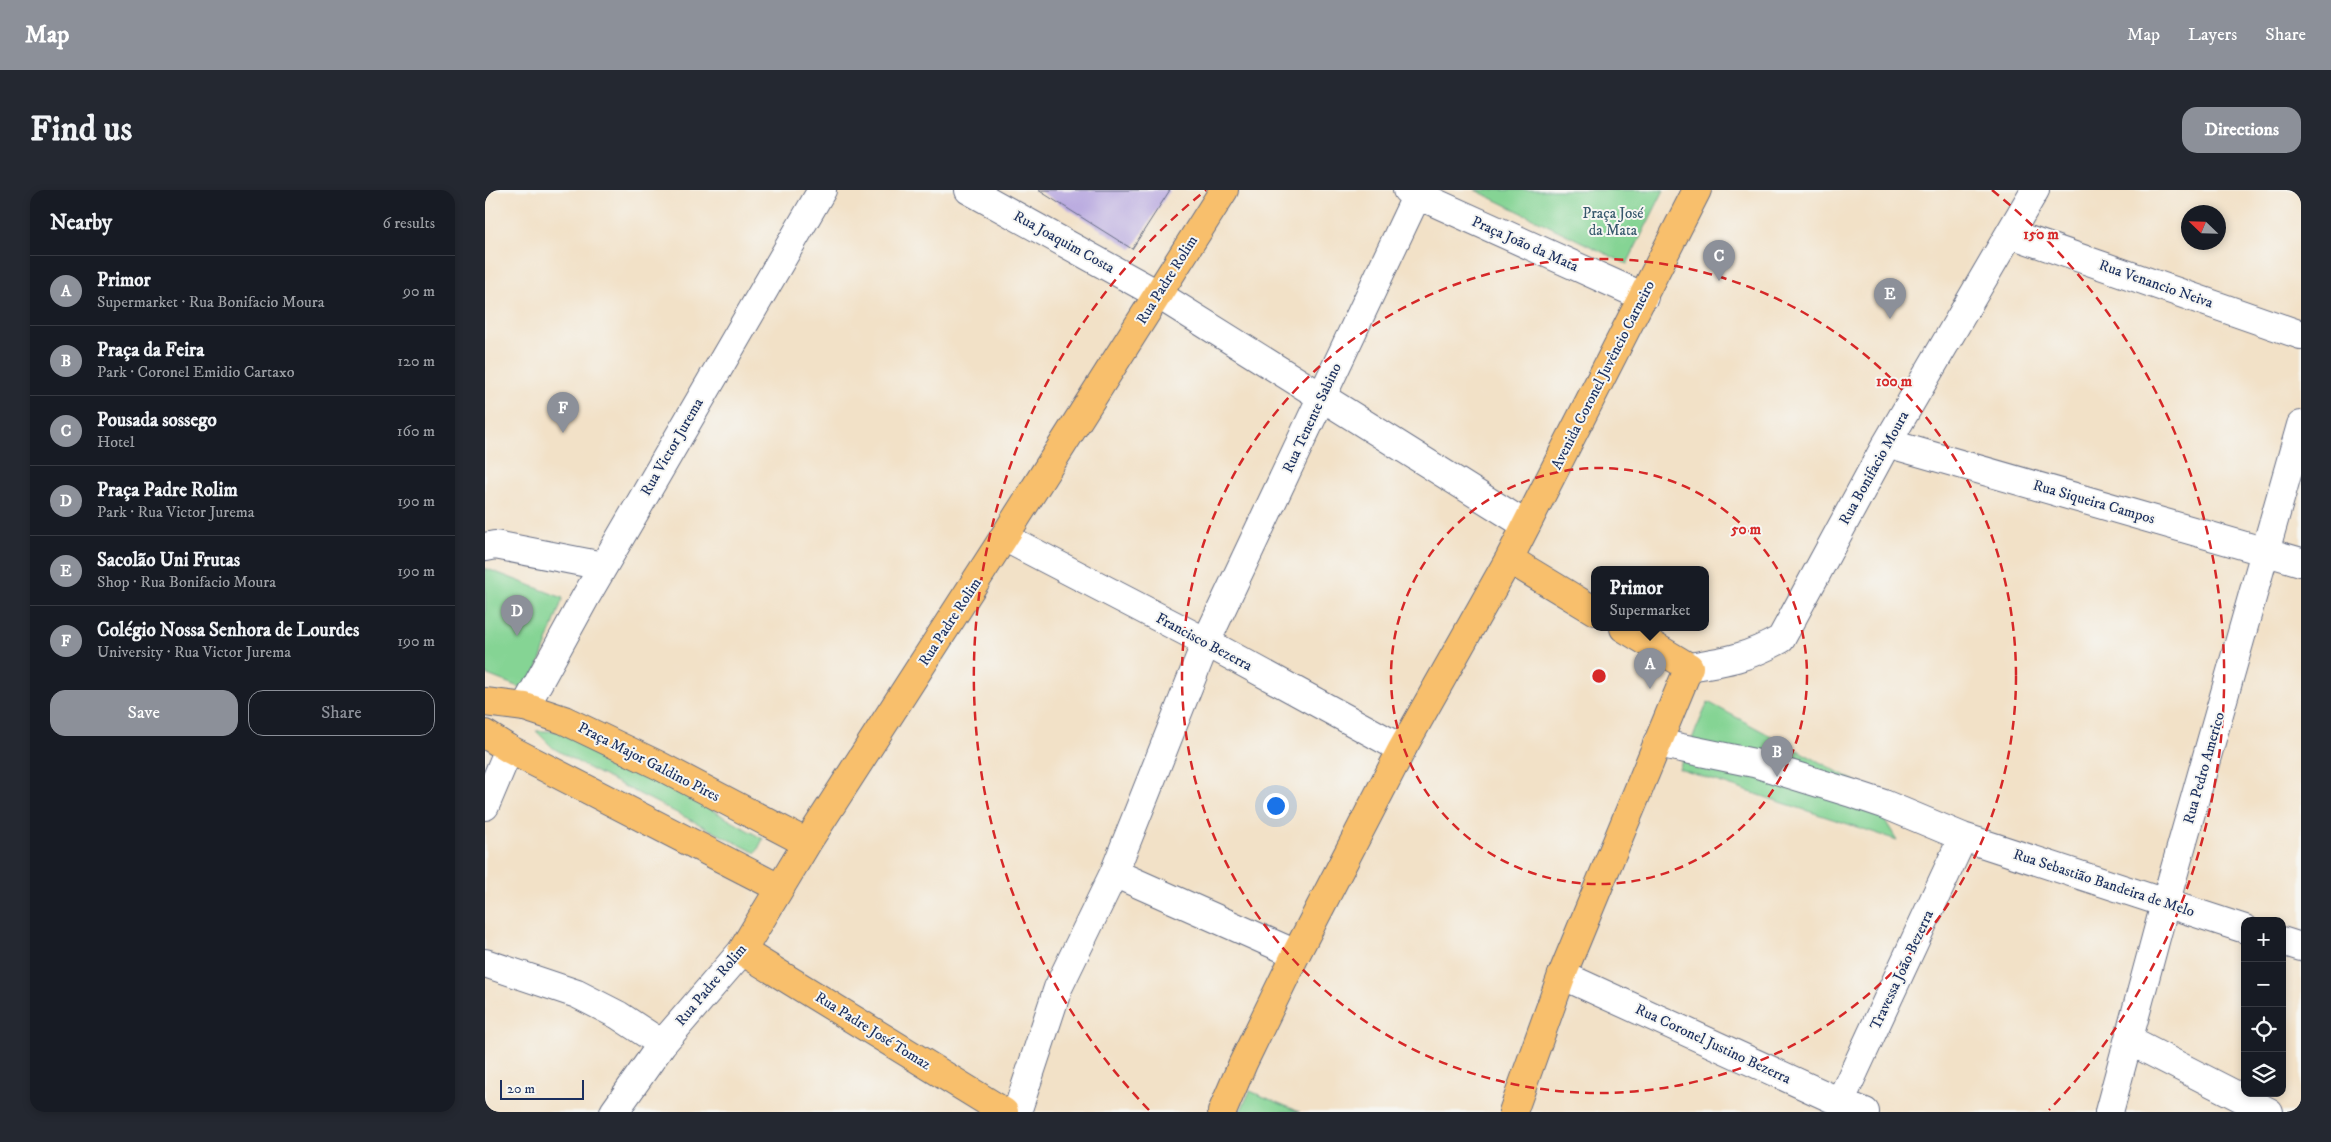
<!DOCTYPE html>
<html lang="en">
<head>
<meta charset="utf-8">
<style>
  :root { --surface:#171b24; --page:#242831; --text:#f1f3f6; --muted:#9ea1a6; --line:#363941; --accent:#8c9099 }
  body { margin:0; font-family:"IM FELL DW Pica",serif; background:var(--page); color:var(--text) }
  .controls { position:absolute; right:15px; bottom:15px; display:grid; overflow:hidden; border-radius:10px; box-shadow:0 2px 8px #0003 }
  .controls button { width:45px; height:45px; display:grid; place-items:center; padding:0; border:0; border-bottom:1px solid var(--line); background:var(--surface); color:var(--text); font:25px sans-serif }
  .compass { position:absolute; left:1696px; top:15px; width:45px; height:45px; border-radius:50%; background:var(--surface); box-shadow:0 2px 8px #0003; rotate:293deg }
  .scale { position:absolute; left:15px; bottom:12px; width:84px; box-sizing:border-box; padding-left:5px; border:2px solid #1b2f5e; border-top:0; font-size:14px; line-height:18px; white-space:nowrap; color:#1b2f5e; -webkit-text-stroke:4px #f6f6f2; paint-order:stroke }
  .you { position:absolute; left:790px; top:615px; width:18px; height:18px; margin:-12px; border:4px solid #fff; border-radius:50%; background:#1a73e8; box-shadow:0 0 0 8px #1a73e833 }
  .badge { display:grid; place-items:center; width:32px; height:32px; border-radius:50%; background:var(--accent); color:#fff; font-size:16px; font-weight:700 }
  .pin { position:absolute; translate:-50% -41px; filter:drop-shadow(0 1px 2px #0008) }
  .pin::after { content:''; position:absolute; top:26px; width:18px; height:15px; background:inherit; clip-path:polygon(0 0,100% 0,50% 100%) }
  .popup { position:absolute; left:1106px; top:376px; width:118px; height:65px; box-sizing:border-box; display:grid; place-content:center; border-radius:10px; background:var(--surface); filter:drop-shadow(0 1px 4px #0005); font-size:16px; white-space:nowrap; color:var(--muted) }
  .popup b { font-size:19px; color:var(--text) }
  .popup::after { content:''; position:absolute; left:50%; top:100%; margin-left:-10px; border:10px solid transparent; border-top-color:var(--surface) }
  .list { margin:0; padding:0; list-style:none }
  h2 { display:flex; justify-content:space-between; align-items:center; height:65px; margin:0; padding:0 20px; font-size:21px }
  h2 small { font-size:16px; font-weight:400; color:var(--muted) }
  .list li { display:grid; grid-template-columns:32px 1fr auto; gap:15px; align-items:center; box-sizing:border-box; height:70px; padding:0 20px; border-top:1px solid var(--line) }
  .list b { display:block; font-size:19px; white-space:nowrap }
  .list p { margin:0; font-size:16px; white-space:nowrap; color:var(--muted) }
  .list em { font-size:16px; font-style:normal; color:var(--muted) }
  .actions { display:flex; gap:10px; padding:15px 20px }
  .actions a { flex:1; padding:11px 0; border:1px solid var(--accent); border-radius:15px; text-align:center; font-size:18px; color:var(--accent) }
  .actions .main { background:var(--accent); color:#fff }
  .icon { flex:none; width:28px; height:28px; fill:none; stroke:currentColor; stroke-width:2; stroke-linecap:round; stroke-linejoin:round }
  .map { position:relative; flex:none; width:1816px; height:922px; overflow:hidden; border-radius:15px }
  header { display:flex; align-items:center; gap:30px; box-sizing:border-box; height:70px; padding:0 25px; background:var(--accent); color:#fff }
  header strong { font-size:24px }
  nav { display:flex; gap:28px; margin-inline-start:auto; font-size:18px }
  .intro { display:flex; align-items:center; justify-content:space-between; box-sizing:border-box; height:120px; padding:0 30px }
  h1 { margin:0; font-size:35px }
  .button { padding:12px 22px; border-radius:15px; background:var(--accent); color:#fff; font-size:18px; font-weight:700 }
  main { display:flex; gap:30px; padding:0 30px }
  aside { flex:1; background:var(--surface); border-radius:15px; box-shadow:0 2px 8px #0003 }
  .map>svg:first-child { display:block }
  .green { fill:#85d494; stroke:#508279 }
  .building { fill:#b8a8df }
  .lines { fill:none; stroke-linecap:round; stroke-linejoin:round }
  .minor-casing { stroke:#666d83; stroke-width:30 }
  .major-casing { stroke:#666d83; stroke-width:30 }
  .minor { stroke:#fff; stroke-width:28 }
  .major { stroke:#f8bf6c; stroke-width:28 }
  .ring { fill:none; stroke:#d62828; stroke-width:2.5; stroke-dasharray:9 6 }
  .labels { text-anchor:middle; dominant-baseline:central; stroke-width:4; stroke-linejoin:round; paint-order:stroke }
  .park-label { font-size:15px; fill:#36586c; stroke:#f6f6f2 }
  .street-label { font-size:15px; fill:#1b2f5e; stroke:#f6f6f2 }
  .centre { fill:#d62828; stroke:#f6f6f2; stroke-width:2.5 }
  .ring-label { font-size:15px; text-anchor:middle; font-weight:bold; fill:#d62828; stroke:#f6f6f2; stroke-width:4; stroke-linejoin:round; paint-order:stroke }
</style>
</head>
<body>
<header>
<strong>Map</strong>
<nav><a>Map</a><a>Layers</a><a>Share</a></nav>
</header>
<div class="intro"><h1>Find us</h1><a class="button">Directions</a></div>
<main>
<aside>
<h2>Nearby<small>6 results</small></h2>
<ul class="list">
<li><span class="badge">A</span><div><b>Primor</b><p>Supermarket · Rua Bonifacio Moura</p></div><em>90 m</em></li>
<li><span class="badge">B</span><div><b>Praça da Feira</b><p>Park · Coronel Emidio Cartaxo</p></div><em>120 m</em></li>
<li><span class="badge">C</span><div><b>Pousada sossego</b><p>Hotel</p></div><em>160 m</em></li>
<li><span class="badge">D</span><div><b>Praça Padre Rolim</b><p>Park · Rua Victor Jurema</p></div><em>190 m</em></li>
<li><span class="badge">E</span><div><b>Sacolão Uni Frutas</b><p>Shop · Rua Bonifacio Moura</p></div><em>190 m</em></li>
<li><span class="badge">F</span><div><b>Colégio Nossa Senhora de Lourdes</b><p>University · Rua Victor Jurema</p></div><em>190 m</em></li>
</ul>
<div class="actions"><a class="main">Save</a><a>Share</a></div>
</aside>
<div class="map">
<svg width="1816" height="922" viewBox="0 0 1816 922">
  <rect width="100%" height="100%" fill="#f6f6f2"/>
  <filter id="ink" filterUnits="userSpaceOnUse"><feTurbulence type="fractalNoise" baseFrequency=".02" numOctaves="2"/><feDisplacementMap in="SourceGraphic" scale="10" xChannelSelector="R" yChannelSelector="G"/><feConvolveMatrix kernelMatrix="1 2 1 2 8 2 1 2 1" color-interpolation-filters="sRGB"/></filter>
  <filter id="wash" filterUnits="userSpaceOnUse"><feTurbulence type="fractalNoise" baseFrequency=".0096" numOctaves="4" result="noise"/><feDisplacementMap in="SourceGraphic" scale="20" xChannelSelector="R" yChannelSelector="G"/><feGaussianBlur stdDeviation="1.12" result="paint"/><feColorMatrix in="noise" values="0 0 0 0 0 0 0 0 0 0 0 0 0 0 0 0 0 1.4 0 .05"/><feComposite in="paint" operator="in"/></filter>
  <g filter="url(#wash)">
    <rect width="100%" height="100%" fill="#f2e1c7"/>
    <path class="green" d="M990,0H1179L1142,74Z
      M0,378L78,408L44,501L0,484Z
      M1223,512L1379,596L1412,650L1194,579Z
      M51,541H89L278,649L271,663L105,579L68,558Z
      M765,901L815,922H755Z"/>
    <g id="blocks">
      <path class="building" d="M553,0H685L647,59Z"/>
    </g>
  </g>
  <g filter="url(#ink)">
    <use href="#blocks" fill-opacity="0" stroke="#666d83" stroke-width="1"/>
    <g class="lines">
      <defs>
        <path id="minor" d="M484,0L674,105L1041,335
          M922,0L1159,107
          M1526,44L1816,145
          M1402,253L1816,372
          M519,347L721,452L917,559
          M0,357L10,355L118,376
          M1204,477C1242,471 1262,468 1296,449L1402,253L1550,0
          M40,517L100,408L337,0
          M1172,553L1269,573L1366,603L1399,614L1478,647L1760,739
          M0,616L24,559
          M629,683L811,764
          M1797,751L1816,757
          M0,773L92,804L133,825L177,854
          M1077,785L1355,912L1380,922
          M1645,851L1784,922
          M1355,912L1478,647
          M129,922L177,854L257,761
          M532,922L573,798L629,683L721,452L932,5
          M1624,922L1680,714L1816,235"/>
        <path id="major" d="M1024,369L1110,421
          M0,512L40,517L79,530L173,575L322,653
          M0,544L24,559L294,698
          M519,922L257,761L322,653L519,347L739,0
          M737,922L758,873L811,764L917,559L1024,369L1212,0
          M1028,922L1077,785L1204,477L1139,438"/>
      </defs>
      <use href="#minor" class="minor-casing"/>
      <use href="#major" class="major-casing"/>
      <use href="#minor" class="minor"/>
      <use href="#major" class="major"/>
    </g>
  </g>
  <g class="ring">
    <circle cx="1114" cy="486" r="208"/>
    <circle cx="1114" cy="486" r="417"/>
    <path d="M664 920A625 625 0 0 1 721 0M1507 0A625 625 0 0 1 1564 920"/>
  </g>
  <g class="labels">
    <g class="park-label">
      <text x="1128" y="23">Praça José<tspan x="1128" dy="17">da Mata</tspan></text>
    </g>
    <g class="street-label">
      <text transform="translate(579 52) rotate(29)">Rua Joaquim Costa</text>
      <text transform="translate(1040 54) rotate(24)">Praça João da Mata</text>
      <text transform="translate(682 90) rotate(-58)">Rua Padre Rolim</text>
      <text transform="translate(1671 94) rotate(19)">Rua Venancio Neiva</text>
      <text transform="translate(1118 185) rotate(-63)">Avenida Coronel Juvêncio Carneiro</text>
      <text transform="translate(827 228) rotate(-65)">Rua Tenente Sabino</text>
      <text transform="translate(187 257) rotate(-60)">Rua Victor Jurema</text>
      <text transform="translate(1389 278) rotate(-61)">Rua Bonifacio Moura</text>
      <text transform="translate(1609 312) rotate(16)">Rua Siqueira Campos</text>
      <text transform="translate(465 432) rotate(-57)">Rua Padre Rolim</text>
      <text transform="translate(719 452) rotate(28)">Francisco Bezerra</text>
      <text transform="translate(164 572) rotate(27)">Praça Major Galdino Pires</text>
      <text transform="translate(1719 578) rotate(-74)">Rua Pedro Americo</text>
      <text transform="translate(1619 693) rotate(18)">Rua Sebastião Bandeira de Melo</text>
      <text transform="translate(1417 780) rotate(-65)">Travessa João Bezerra</text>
      <text transform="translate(226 795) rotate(-50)">Rua Padre Rolim</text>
      <text transform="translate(388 841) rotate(32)">Rua Padre José Tomaz</text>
      <text transform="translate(1228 854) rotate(25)">Rua Coronel Justino Bezerra</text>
    </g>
  </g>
  <circle cx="1114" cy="486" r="8" class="centre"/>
  <g class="ring-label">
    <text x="1556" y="49">150 m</text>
    <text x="1409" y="196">100 m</text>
    <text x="1261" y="344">50 m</text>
  </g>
</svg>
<div class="controls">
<button>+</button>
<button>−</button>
<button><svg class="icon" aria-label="locate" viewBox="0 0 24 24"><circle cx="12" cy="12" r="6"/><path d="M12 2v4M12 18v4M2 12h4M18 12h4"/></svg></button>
<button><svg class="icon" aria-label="layers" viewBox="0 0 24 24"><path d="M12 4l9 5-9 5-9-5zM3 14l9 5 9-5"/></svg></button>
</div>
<svg class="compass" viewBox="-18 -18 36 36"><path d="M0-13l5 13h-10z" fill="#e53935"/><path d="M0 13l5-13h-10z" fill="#9ea1a6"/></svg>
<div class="scale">20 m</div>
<div class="you"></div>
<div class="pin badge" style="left:1165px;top:499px">A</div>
<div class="popup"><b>Primor</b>Supermarket</div>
<div class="pin badge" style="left:1292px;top:587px">B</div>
<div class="pin badge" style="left:1234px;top:91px">C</div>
<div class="pin badge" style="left:32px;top:446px">D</div>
<div class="pin badge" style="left:1405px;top:129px">E</div>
<div class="pin badge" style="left:78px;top:243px">F</div>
</div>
</main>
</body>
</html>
